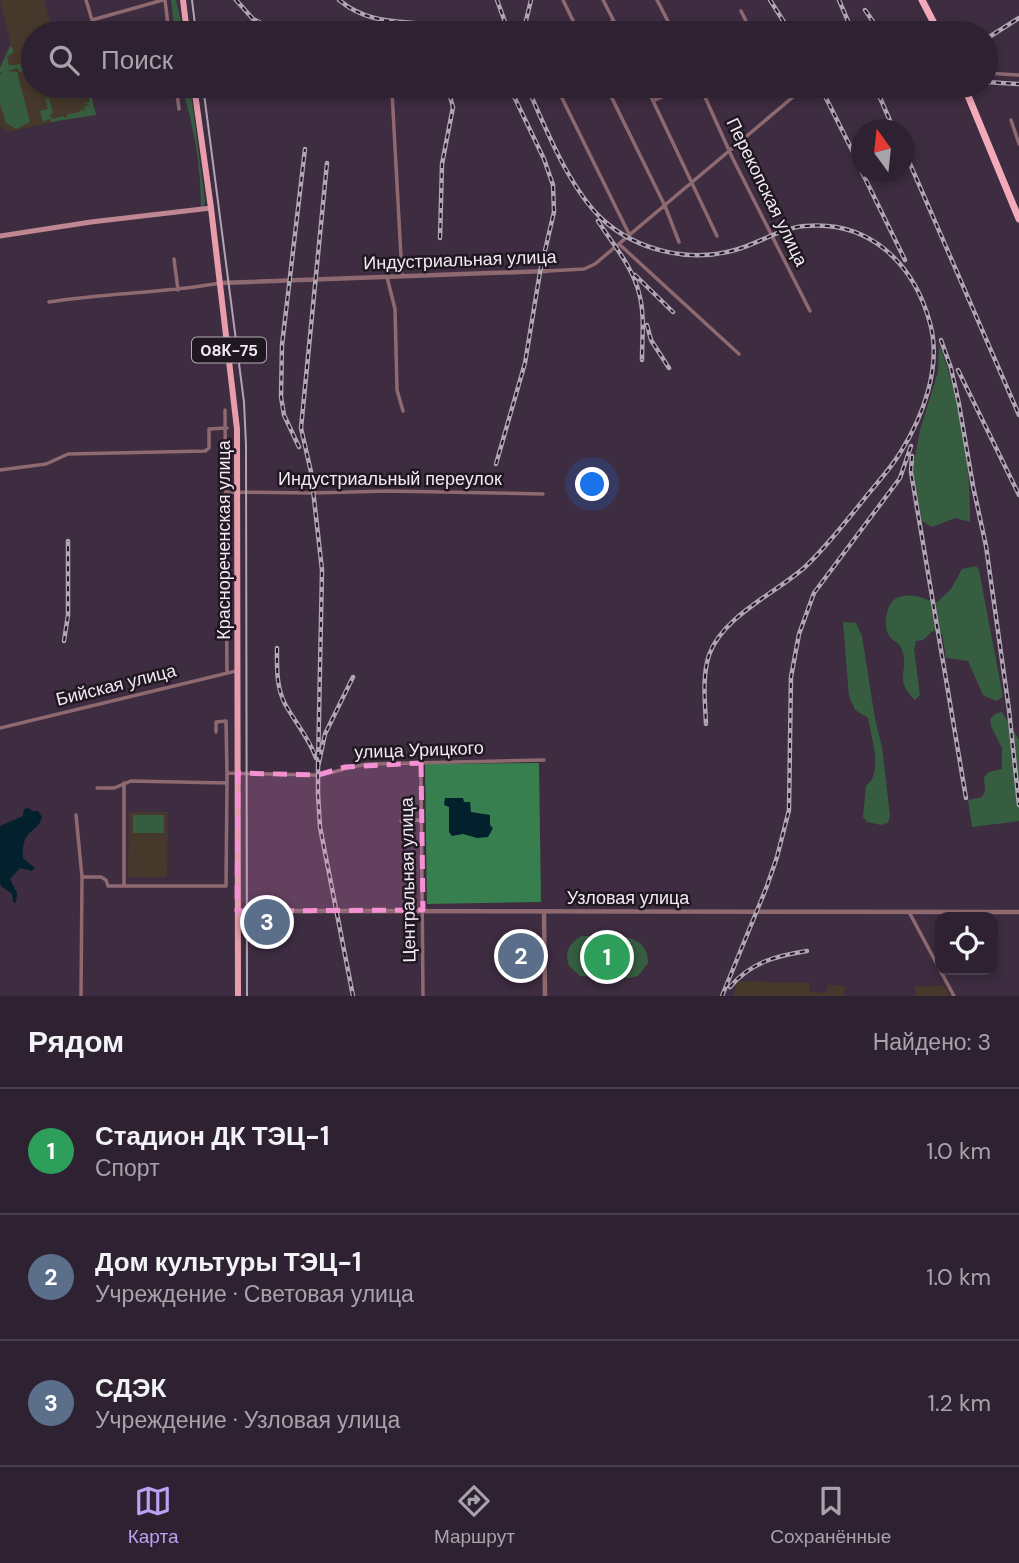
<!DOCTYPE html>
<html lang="ru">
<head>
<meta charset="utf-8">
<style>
  :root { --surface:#2e2131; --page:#3a2e3d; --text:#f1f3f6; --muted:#a7a3ab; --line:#493e4d; --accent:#bca0f2 }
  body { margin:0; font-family:"DM Sans",sans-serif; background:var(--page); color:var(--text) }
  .controls { position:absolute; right:21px; bottom:21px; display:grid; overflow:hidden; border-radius:14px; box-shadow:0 4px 10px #0003 }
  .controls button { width:63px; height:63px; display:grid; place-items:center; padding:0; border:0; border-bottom:2px solid var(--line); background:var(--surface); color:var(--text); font:35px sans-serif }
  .compass { position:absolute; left:851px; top:119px; width:63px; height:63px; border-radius:50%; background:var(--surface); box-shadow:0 4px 10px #0003; rotate:345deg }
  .you { position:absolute; left:593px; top:485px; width:24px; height:24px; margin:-18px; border:5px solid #fff; border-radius:50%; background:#1a73e8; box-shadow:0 0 0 10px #1a73e833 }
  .badge { display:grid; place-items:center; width:46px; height:46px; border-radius:50%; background:var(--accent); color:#fff; font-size:23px; font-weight:700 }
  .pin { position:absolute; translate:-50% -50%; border:4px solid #fff; box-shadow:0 2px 7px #0006 }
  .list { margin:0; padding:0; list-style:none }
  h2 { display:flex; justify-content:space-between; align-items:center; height:91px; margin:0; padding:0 28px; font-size:30px }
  h2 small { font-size:23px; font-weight:400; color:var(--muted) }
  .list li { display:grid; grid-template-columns:46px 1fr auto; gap:21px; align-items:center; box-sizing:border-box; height:126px; padding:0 28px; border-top:2px solid var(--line) }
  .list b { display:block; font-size:26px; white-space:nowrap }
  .list p { margin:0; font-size:23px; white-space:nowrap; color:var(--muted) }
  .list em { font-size:23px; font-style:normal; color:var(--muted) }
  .icon { flex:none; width:38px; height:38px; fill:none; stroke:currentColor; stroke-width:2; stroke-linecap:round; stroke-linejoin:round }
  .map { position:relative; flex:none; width:1019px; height:996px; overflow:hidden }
  .search { position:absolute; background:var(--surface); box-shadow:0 4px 10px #0003; left:21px; right:21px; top:21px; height:77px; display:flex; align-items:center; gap:18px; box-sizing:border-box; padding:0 24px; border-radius:38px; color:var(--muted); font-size:26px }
  .sheet { height:469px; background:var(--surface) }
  nav { display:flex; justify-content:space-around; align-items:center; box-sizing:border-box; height:98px; border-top:2px solid var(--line); background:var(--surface); font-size:19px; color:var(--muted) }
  nav a { display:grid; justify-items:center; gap:4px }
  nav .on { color:var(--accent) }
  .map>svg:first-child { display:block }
  .education { fill:#46382b }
  .medical { fill:#46392a }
  .green { fill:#365d40 }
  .forest { fill:#377f4e }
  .water { fill:#03202d }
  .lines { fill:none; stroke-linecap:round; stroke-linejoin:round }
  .minor { stroke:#8e6970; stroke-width:3.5 }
  .tertiary { stroke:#8e6970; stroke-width:4.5 }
  .secondary { stroke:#c08792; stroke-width:5 }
  .primary { stroke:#e79dac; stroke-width:6 }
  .trunk { stroke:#f3aab9; stroke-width:7 }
  .tram { stroke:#b1a4b4; stroke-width:2 }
  .rail-casing { stroke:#b1a4b4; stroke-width:4.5 }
  .rail { stroke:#201821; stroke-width:2; stroke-dasharray:5; stroke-linecap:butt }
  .marked { fill:#f491d3; fill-opacity:0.2; stroke:#f491d3; stroke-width:5; stroke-dasharray:14 9; stroke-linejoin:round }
  .labels { text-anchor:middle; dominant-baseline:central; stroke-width:5; stroke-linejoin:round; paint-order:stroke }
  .shield { fill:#201821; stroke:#b4aab5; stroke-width:2 }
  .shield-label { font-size:16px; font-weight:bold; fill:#f3e8f5 }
  .street-label { font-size:18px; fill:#f3e8f5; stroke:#201821 }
</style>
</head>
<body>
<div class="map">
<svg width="1019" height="996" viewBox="0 0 1019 996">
  <rect width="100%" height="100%" fill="#3e2c41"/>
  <path class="education" d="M0,0H44L53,33H33V86H89L96,115L66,119L9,132L0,126V68L11,45Z
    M129,812H168L167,877H128Z
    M827,985L845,986L844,996H810V992L827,993Z
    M915,986H944L950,996H915Z"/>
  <path class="medical" d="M738,981L809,983V996H733Z"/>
  <path class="green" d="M171,0H176L184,33H175Z
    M10,46L13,48V53L7,56L9,66L20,64L23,71L19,72L18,68L7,71L17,72L30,122L16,129L6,123L0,104V74L2,72H0V68Z
    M87,86H89L96,115L51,122L50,119L43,122L40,111L48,109L45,99L49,98L53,113L49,116L53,119L62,116L66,118L68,114L76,113L83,109L85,114L84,107L91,105L83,104L90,102L87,92L77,94L76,91L87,88Z
    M181,86H190L205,201L204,206L201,207C201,167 194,124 181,86Z
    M939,344C960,399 971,463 970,522L955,518L932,527L922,521L914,477V462L920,430L938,372Z
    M976,566L979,570L1003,697L996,701L983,695L968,661L946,658L942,634L934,630L923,640L916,641L914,649L920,695L915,700C892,677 910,673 902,650C900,642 891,641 888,634C885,627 885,621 887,613C892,588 918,595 936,603L951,589L962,569Z
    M843,622L856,623L862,636L875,719L882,747L890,816L888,823L881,825L867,822L863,817L866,786C884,772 871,737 868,718L855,710L849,696Z
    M1002,712L1019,740V821L972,827L968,800L982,797L985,791L984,777L989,772L1002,769V748L991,726L990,719L995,714Z
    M133,815H164V833H133Z
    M582,936C605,937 649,929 648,963L638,976L629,978L580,976L569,966C564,952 569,943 582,936Z"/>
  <path class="forest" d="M539,763L541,902L427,904L425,764Z"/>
  <path class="water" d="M445,798H463L464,802H470L471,812L490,815V825L493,828L488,837L477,838L463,834L452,836L449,832V807L444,805Z
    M29,808L32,811H38L42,817C38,834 21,827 23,858L35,868L32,871L20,868L10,879L17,893L16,903L13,902L12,894L1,886L0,883V826L23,816L24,809Z"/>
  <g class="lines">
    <path class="minor" d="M86,0L92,20L163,0
      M165,0L169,33
      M563,0L579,33
      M603,0L620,33
      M657,0L674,33
      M741,11L752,33
      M588,33L613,21
      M986,73L1019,75
      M176,86L179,109
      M398,86L392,92L402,275
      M556,86L629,234
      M606,86L665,206L679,242
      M646,86L717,236
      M700,86L732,157L810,311
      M653,101L686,86
      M1011,120L1019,144
      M619,244L739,354
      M174,259L178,290
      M547,271L584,269L595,264L806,86
      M387,277L395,309L397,390L403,411
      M49,302C106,293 164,293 221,283
      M225,410L227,673
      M0,470L46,464L68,454L205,451L209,448V429L227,428
      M227,492L313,493L388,491L543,494
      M0,728L236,671
      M216,732V722L226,721L227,773
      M421,764L423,996
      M124,783V886
      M97,788H114L131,781L227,783V773L318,775C335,773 350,766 368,764L544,760
      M76,815L82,877L81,996
      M401,821L421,820
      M82,877H101L106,880L108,886H226L227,783
      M909,912L954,996"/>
    <path class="tertiary" d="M221,283L547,271
      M238,911L1019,912
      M544,912L545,996"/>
    <path class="secondary" d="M0,236L91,222L211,208"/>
    <path class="primary" d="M183,0L187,33
      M194,86L211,208L237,429L238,996"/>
    <path class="trunk" d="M922,0L939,33
      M964,86L1019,219"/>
    <path class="tram" d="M192,0L196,33
      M203,86L244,402L246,445L247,996"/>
    <defs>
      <path id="rail" d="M236,0L253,19L281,33
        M339,0C379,33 418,14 460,33
        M497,0L509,33
        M770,0L791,33
        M839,0L853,33
        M865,10L881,33
        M344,33L394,27
        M523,33L531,0
        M986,39L1019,18
        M986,82L1019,84
        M527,86C545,127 569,188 602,219C637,251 690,263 735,250C758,244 780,228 805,226C870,220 914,264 930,323C942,366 923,417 900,453C889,471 873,487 861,503C843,525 826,547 805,567C776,593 723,616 709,655C702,677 705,701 706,724
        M820,86L862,170
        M875,86L894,130
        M904,150L1019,415
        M862,172L905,260
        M598,221C612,243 633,267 639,293C645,315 642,338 642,360
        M440,238L442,164L453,107L447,86
        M635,275L673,312
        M647,325L651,340L669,368
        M941,340L951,368L959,404L973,486L986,546L1009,710L1019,805
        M958,370L1019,495
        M299,447L284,415L281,397L282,345L305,149
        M912,456L911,472L966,798
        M496,464L525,363L540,272L554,212L553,185L544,159L509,86
        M64,641L68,615V541
        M277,648C277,668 276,686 285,704C295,722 309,738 316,758
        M318,767L322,570L311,472L301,428L327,163
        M730,987C751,962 776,956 807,951
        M353,996L320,827L318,794V767L325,734L353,677
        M722,996L767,886L777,857L789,810L791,677L799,634L814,593L900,478L911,446"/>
    </defs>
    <use href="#rail" class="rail-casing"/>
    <use href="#rail" class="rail"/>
  </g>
  <path class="marked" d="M421,763L423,910L237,911L238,773L318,775L345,767Z"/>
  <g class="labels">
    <rect class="shield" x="192" y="337.5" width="74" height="25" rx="5"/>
    <g class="shield-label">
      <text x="229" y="350">08К-75</text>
    </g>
    <g class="street-label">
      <text transform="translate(767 192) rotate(64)">Перекопская улица</text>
      <text transform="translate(460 260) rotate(-2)">Индустриальная улица</text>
      <text x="390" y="479">Индустриальный переулок</text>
      <text transform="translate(224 540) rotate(-90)">Краснореченская улица</text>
      <text transform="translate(116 685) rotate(-14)">Бийская улица</text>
      <text transform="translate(419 750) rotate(-2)">улица Урицкого</text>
      <text transform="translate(408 880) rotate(-91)">Центральная улица</text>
      <text x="628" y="898">Узловая улица</text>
    </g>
  </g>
</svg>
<div class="controls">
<button><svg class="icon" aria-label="locate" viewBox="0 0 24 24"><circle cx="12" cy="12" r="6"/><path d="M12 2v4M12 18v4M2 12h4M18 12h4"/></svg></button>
</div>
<svg class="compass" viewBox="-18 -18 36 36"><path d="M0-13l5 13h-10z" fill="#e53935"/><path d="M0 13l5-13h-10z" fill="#a7a3ab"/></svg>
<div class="you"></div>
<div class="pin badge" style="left:607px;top:957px;background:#2e9e5b">1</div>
<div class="pin badge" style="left:521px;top:956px;background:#5c6f8a">2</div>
<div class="pin badge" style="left:267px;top:922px;background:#5c6f8a">3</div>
<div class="search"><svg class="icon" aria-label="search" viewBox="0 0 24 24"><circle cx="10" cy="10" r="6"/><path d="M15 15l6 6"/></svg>Поиск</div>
</div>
<section class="sheet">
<h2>Рядом<small>Найдено: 3</small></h2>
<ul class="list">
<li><span class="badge" style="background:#2e9e5b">1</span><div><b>Стадион ДК ТЭЦ-1</b><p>Спорт</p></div><em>1.0 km</em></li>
<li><span class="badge" style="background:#5c6f8a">2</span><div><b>Дом культуры ТЭЦ-1</b><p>Учреждение · Световая улица</p></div><em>1.0 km</em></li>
<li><span class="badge" style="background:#5c6f8a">3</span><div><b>СДЭК</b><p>Учреждение · Узловая улица</p></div><em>1.2 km</em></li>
</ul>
</section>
<nav>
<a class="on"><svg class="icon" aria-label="map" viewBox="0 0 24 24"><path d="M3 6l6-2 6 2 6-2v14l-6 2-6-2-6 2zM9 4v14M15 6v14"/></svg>Карта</a>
<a><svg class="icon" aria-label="directions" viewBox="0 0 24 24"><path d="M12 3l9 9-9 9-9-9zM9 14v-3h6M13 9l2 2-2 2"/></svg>Маршрут</a>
<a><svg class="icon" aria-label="saved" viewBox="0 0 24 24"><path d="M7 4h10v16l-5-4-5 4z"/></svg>Сохранённые</a>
</nav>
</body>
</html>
